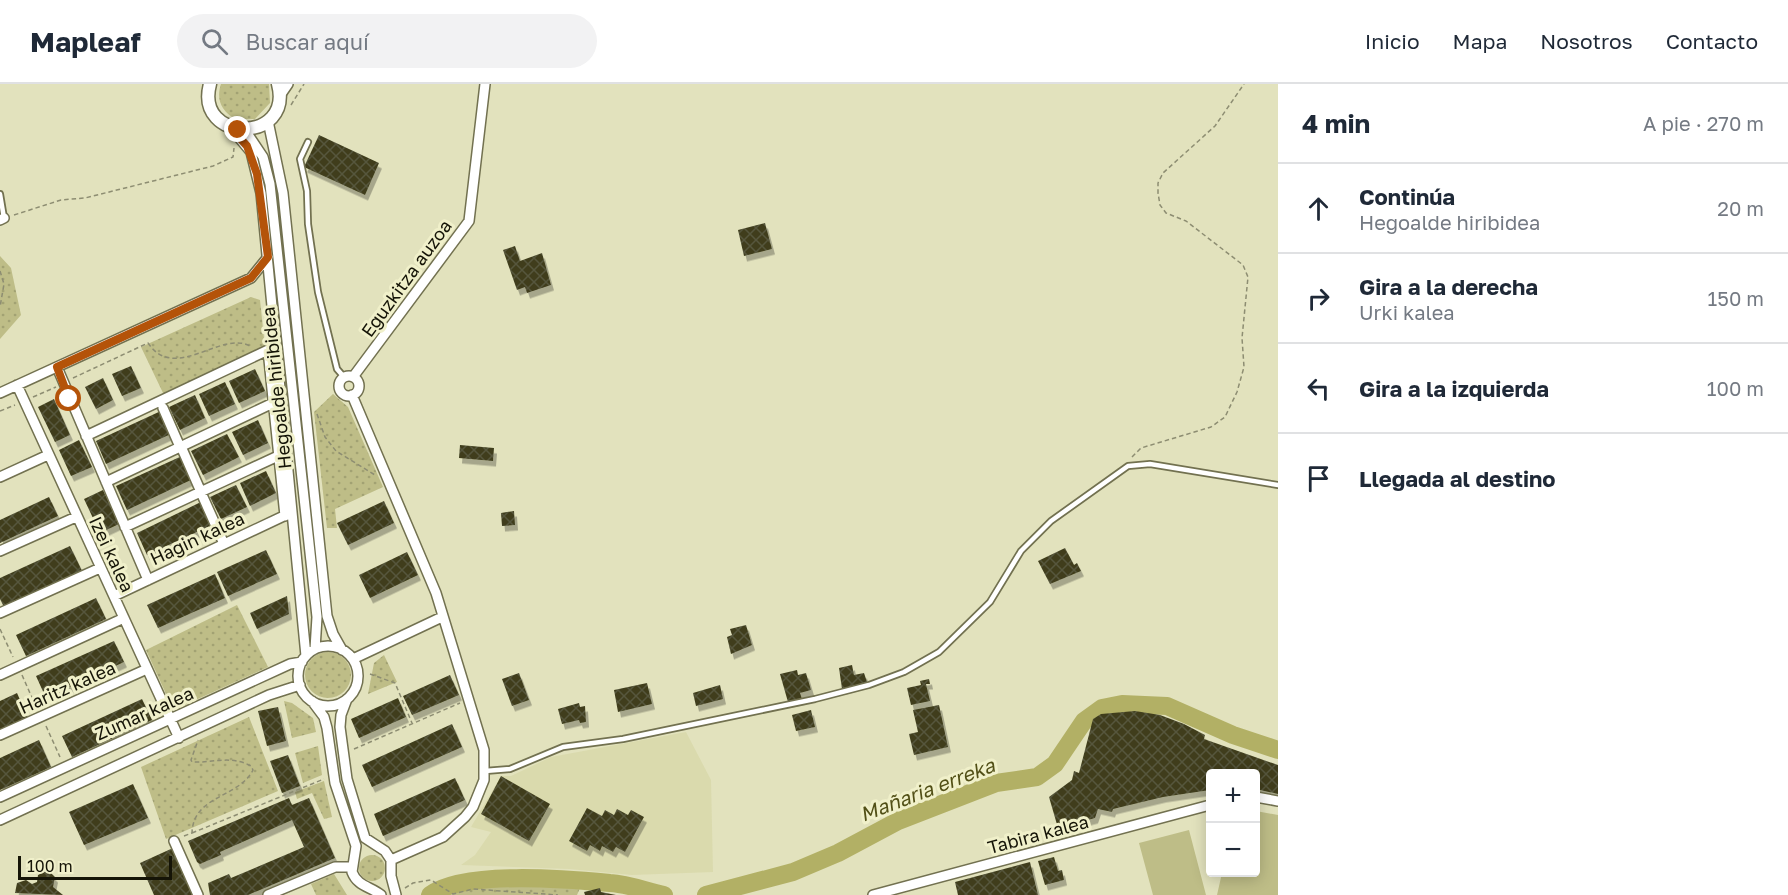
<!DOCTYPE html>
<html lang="es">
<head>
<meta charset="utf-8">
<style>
  :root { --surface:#fff; --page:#f2f2f3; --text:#1f2937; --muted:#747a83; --line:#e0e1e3 }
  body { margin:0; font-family:"Golos Text",sans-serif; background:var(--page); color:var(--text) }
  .controls { position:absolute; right:18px; bottom:18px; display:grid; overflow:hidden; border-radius:6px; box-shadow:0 3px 15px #0003 }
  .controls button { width:54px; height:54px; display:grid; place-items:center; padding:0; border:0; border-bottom:2px solid var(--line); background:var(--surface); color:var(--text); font:30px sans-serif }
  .scale { position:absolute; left:18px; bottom:15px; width:154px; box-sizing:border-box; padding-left:6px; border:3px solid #151407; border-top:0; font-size:16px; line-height:21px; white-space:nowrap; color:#151407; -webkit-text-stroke:4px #f0f0ca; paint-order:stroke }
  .stop { position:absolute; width:18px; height:18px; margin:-14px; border:4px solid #b45309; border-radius:50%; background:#fff }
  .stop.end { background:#b45309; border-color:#fff; box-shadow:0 2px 6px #0008 }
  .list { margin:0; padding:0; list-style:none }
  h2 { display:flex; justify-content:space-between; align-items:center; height:78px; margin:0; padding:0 24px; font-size:26px }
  h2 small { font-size:20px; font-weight:400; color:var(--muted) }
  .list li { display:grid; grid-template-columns:39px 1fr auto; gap:18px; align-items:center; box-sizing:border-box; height:90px; padding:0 24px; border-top:2px solid var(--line) }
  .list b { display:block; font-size:22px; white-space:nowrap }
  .list p { margin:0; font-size:20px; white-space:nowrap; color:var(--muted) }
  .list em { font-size:20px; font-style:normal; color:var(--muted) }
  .icon { flex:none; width:33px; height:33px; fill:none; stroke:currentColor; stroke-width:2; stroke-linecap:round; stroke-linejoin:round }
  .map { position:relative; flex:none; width:1278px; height:811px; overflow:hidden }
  header { display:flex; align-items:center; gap:36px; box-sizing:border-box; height:84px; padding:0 30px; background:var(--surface); border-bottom:2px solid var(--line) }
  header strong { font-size:28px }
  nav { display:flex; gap:33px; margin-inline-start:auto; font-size:21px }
  .search { width:420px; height:54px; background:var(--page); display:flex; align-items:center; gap:15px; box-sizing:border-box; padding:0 21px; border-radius:33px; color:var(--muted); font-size:22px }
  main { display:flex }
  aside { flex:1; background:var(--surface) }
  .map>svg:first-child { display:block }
  .built { fill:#dadaad }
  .grass { fill:#bebd87 }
  .park { fill:url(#park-dots) }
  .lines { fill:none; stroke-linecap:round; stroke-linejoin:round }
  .river { stroke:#b2b065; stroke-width:18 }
  .building { fill:url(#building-cross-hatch); filter:url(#shadow) }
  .lane-casing { stroke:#727150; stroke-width:8 }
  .street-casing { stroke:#727150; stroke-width:12 }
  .secondary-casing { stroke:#727150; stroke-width:15 }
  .path { stroke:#8d8d72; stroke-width:1.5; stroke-dasharray:4.5 3; stroke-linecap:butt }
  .lane { stroke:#fff; stroke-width:4.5 }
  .street { stroke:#fff; stroke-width:9 }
  .secondary { stroke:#fff; stroke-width:12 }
  .route { stroke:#b45309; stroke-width:8 }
  .labels { text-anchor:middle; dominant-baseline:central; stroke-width:6; stroke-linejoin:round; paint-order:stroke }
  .street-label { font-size:18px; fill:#151407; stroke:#f0f0ca }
  .water-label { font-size:20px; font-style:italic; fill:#514f16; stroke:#f0f0ca }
</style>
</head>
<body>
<header>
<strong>Mapleaf</strong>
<div class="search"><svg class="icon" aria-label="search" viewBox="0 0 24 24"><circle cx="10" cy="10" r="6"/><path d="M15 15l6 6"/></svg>Buscar aquí</div>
<nav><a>Inicio</a><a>Mapa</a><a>Nosotros</a><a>Contacto</a></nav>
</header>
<main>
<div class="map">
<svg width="1278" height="811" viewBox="0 0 1278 811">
  <defs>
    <pattern id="park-dots" width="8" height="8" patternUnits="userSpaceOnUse" patternTransform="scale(1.5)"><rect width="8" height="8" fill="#bebd87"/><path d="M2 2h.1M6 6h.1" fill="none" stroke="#a2a273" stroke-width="1.8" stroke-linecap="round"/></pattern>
    <pattern id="building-cross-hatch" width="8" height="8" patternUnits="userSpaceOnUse" patternTransform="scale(1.5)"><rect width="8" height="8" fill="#3f3e1e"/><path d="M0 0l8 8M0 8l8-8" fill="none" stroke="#57563c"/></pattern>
    <filter id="shadow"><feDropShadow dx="3" dy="5.5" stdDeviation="0" flood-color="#0004"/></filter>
  </defs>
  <rect width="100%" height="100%" fill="#e2e2bd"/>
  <path class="built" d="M686,648L711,696L713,788L632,791L569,785L461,781L475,771L491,748L471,743L501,692H511L551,673Z"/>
  <path class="grass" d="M1256,727L1278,731V811H1217L1222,789L1256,788Z
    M1189,746L1206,811H1153L1139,759Z"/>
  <path class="park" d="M221,0H269L270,19L255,35H235C221,27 216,15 221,0Z
    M0,172L11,184L21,231L0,255Z
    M251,213L260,216L265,264L164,311L141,263Z
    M333,310L348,323L383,403L335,425L337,444H327L314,328Z
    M237,521L268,583L178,624L172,623L146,566Z
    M305 591a23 23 0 1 1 46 0a23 23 0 1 1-46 0Z
    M384,571L397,598L368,610L374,579Z
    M284,617L292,619L313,634L316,648L292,654Z
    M249,633L278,707L166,755L141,683Z
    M318,662L322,691L303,699L295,669Z
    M324,697L332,733L324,735L312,709L297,715L295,708Z
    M359 784a13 13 0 1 1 26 0a13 13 0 1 1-26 0Z
    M334,790L347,811H316L311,800Z
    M482,794L580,804L577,811H453L448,804Z"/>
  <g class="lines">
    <path class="river" d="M430,811C464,786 567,795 610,799C628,800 646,807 664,811
      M706,811L793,788L838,769L898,737L996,699L1037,693L1055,680L1084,637L1102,624L1122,620L1167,622L1233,651L1278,666"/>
  </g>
  <path class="building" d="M319,51L379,79L365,111L304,83Z
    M765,139L772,165L744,172L738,146Z
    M515,162L520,177L542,169L551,201L527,209L525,203L517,206L503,166Z
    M131,282L141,304L122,312L112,290Z
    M255,285L265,307L239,319L229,297Z
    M103,294L113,316L96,325L85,303Z
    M225,298L235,320L209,332L199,310Z
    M195,311L205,334L180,346L169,323Z
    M54,315L70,351L55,358L38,323Z
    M163,326L173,349L106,380L96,357Z
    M258,336L268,359L243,371L232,348Z
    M227,350L239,373L203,391L191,367Z
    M79,356L92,383L71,392L59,366Z
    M460,361L494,364L493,377L459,374Z
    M182,372L193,395L127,426L116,402Z
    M266,387L276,409L250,422L240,399Z
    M236,401L247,423L221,435L210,413Z
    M103,406L119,440L100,449L84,415Z
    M49,413L58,432L0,459V436Z
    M203,417L214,440L147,471L137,449Z
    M384,417L394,439L348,461L337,439Z
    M514,427L515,441L502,442L501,429Z
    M70,462L82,487L4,523L0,515V494Z
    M1065,464L1074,481L1077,479L1081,487L1050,500L1038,477Z
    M266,466L277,490L228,512L217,488Z
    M407,468L418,491L370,514L359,491Z
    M215,490L225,514L158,544L147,521Z
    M287,512L289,530L257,545L250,529Z
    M96,514L106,535L26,572L16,551Z
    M746,541L752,561L731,570L727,553L732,551L730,545Z
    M114,557L124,578L46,614L36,592Z
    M852,581L854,591L864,589L867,598L842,605L839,584Z
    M797,586L798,591L806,589L811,606L800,609L802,615L788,618L780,590Z
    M519,589L529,616L512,622L502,595Z
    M450,591L459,611L412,631L403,612Z
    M929,595L930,600H926L930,617L911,621L907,604L921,601L920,597Z
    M647,599L652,620L618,628L614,606Z
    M720,601L723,615L696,622L693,609Z
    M17,609L28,634L0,646V617Z
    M398,614L406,633L359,654L351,635Z
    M142,615L152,636L72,673L62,652Z
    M579,619L580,623L585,622L586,638L580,639L579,636L562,640L558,625Z
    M939,621L948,663L914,671L909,650L918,648L913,626Z
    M278,623L286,657L267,662L258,627Z
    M811,626L815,643L796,647L792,631Z
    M1135,627L1160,631L1184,640L1205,651L1204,655L1278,681V710L1256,705V690H1210V706L1163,713L1113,725L1112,728L1098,725L1095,734L1058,744L1049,713L1072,696L1074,687L1079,689L1093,635L1101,630Z
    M452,640L462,663L372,703L362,681Z
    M39,656L51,683L0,706V674Z
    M288,671L300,702L282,709L270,677Z
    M501,692L550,720L529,757L481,730Z
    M455,694L465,716L383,752L374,730Z
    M133,700L148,734L84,761L69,728Z
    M289,714L292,721L309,714L335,774L248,811H210L208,799L229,790L231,794L304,763L292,736L220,768L221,771L200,780L197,778L188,757Z
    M587,724L602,732L605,726L614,731L617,725L628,731L631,726L644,733L625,768L616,763L613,768L602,762L600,767L590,761L587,767L569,757Z
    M173,764L193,811H154L140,779Z
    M1054,773L1058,787L1062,786L1064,796L1045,801L1038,777Z
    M1030,778L1038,811H958L955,798Z
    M48,786L55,793L53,803L63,811L15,809L17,799L26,796L32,800L37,798L38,791Z
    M600,804L601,808L616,811H585L584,808Z"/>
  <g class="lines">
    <defs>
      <path id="lane" d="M308,58L300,75L307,107L308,140L318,208L337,285L344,293
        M0,110L4,134
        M485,687L510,685L563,663L623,655L815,615L869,601L904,588L939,568L990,518L1021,467L1051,437L1128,382L1150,380L1278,401"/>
      <path id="street" d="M279,13L288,0
        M268,37L283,109L327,532L333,550L342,566
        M231,44L251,68L261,109L306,572
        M245,46L263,73L270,100L317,533L315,565
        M0,136L4,134
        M57,283L148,496
        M339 302a10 10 0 1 1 20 0a10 10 0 1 1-20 0Z
        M353,293L469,137L485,0
        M17,301L179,654
        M0,309L251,194L268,173
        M352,311L436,509L484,666V696L473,723L465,733L443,753L391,776
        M163,324L180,363
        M86,352L268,266L285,432
        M183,367L201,408
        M0,393L48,371
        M106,398L273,319
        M203,413L224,460
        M125,443L278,372
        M0,467L76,433
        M114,512L288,430
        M0,529L100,484
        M298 592a30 30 0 1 1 60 0a30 30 0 1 1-60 0Z
        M353,575L442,533
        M0,591L124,534
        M347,615L341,631L340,643L347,695L365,754L385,767L391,776V792L396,811
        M312,617L324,633L327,644L335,699L356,762L352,788C358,803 370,802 381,811
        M0,651L147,585
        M0,713L290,580L302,578
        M1256,713L1278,717
        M0,736L269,611L300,601
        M174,757L198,811
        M268,811L335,783H352
        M873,811L1210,721"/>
      <path id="secondary" d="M210,0C194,59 294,60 278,0"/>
    </defs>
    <use href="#lane" class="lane-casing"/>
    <use href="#street" class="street-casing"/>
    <use href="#secondary" class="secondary-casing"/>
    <path class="path" d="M291,21L304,0
      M14,131L61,116L85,114L213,82L233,73L234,64
      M0,187L4,200L0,223
      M73,294L148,259C175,299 221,246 250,262
      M33,313L56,303
      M0,327L15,321
      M317,330L325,353L336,367L375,391
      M1132,373L1141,364L1211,343L1225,333L1237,308L1244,283L1242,254L1248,193L1243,181L1186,137L1166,129L1160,121L1158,109V99L1163,89L1215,42L1244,0
      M0,545L13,573
      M370,590L395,599L412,639
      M22,591L37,625
      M46,642L60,673
      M354,665L460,619
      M192,749L324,695
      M184,752L192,749C193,711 239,714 253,686L251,682C231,671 213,679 192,678L191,676L198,656
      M405,804L413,799L431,796L453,810L473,805L558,811"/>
    <use href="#lane" class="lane"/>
    <use href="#street" class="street"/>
    <use href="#secondary" class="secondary"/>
  </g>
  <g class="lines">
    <path class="route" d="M69,315L57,283L251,194L268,173L257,90L247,62L231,44L238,46"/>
  </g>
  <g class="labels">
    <g class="street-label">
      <text transform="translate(406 194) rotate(-54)">Eguzkitza auzoa</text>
      <text transform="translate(276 304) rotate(-96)">Hegoalde hiribidea</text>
      <text transform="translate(197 454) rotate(-25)">Hagin kalea</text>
      <text transform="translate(112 470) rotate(65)">Izei kalea</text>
      <text transform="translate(67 603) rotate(-24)">Haritz kalea</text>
      <text transform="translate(144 629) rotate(-24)">Zumar kalea</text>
      <text transform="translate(1038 750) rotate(-15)">Tabira kalea</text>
    </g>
    <g class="water-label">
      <text transform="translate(927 705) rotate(-21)">Mañaria erreka</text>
    </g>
  </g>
</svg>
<div class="controls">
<button>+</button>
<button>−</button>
</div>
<div class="scale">100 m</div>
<div class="stop" style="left:69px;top:315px"></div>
<div class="stop end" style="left:238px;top:46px"></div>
</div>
<aside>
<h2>4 min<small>A pie · 270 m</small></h2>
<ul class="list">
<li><svg class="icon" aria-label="ahead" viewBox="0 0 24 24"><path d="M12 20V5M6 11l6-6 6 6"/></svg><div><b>Continúa</b><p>Hegoalde hiribidea</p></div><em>20 m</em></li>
<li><svg class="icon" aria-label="right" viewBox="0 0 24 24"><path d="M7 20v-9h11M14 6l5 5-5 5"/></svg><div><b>Gira a la derecha</b><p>Urki kalea</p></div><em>150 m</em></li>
<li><svg class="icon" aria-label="left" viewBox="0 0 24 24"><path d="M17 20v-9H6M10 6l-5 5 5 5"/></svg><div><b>Gira a la izquierda</b></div><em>100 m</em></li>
<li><svg class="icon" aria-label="arrive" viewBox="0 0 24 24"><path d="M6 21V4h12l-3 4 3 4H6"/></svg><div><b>Llegada al destino</b></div></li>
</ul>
</aside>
</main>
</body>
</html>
